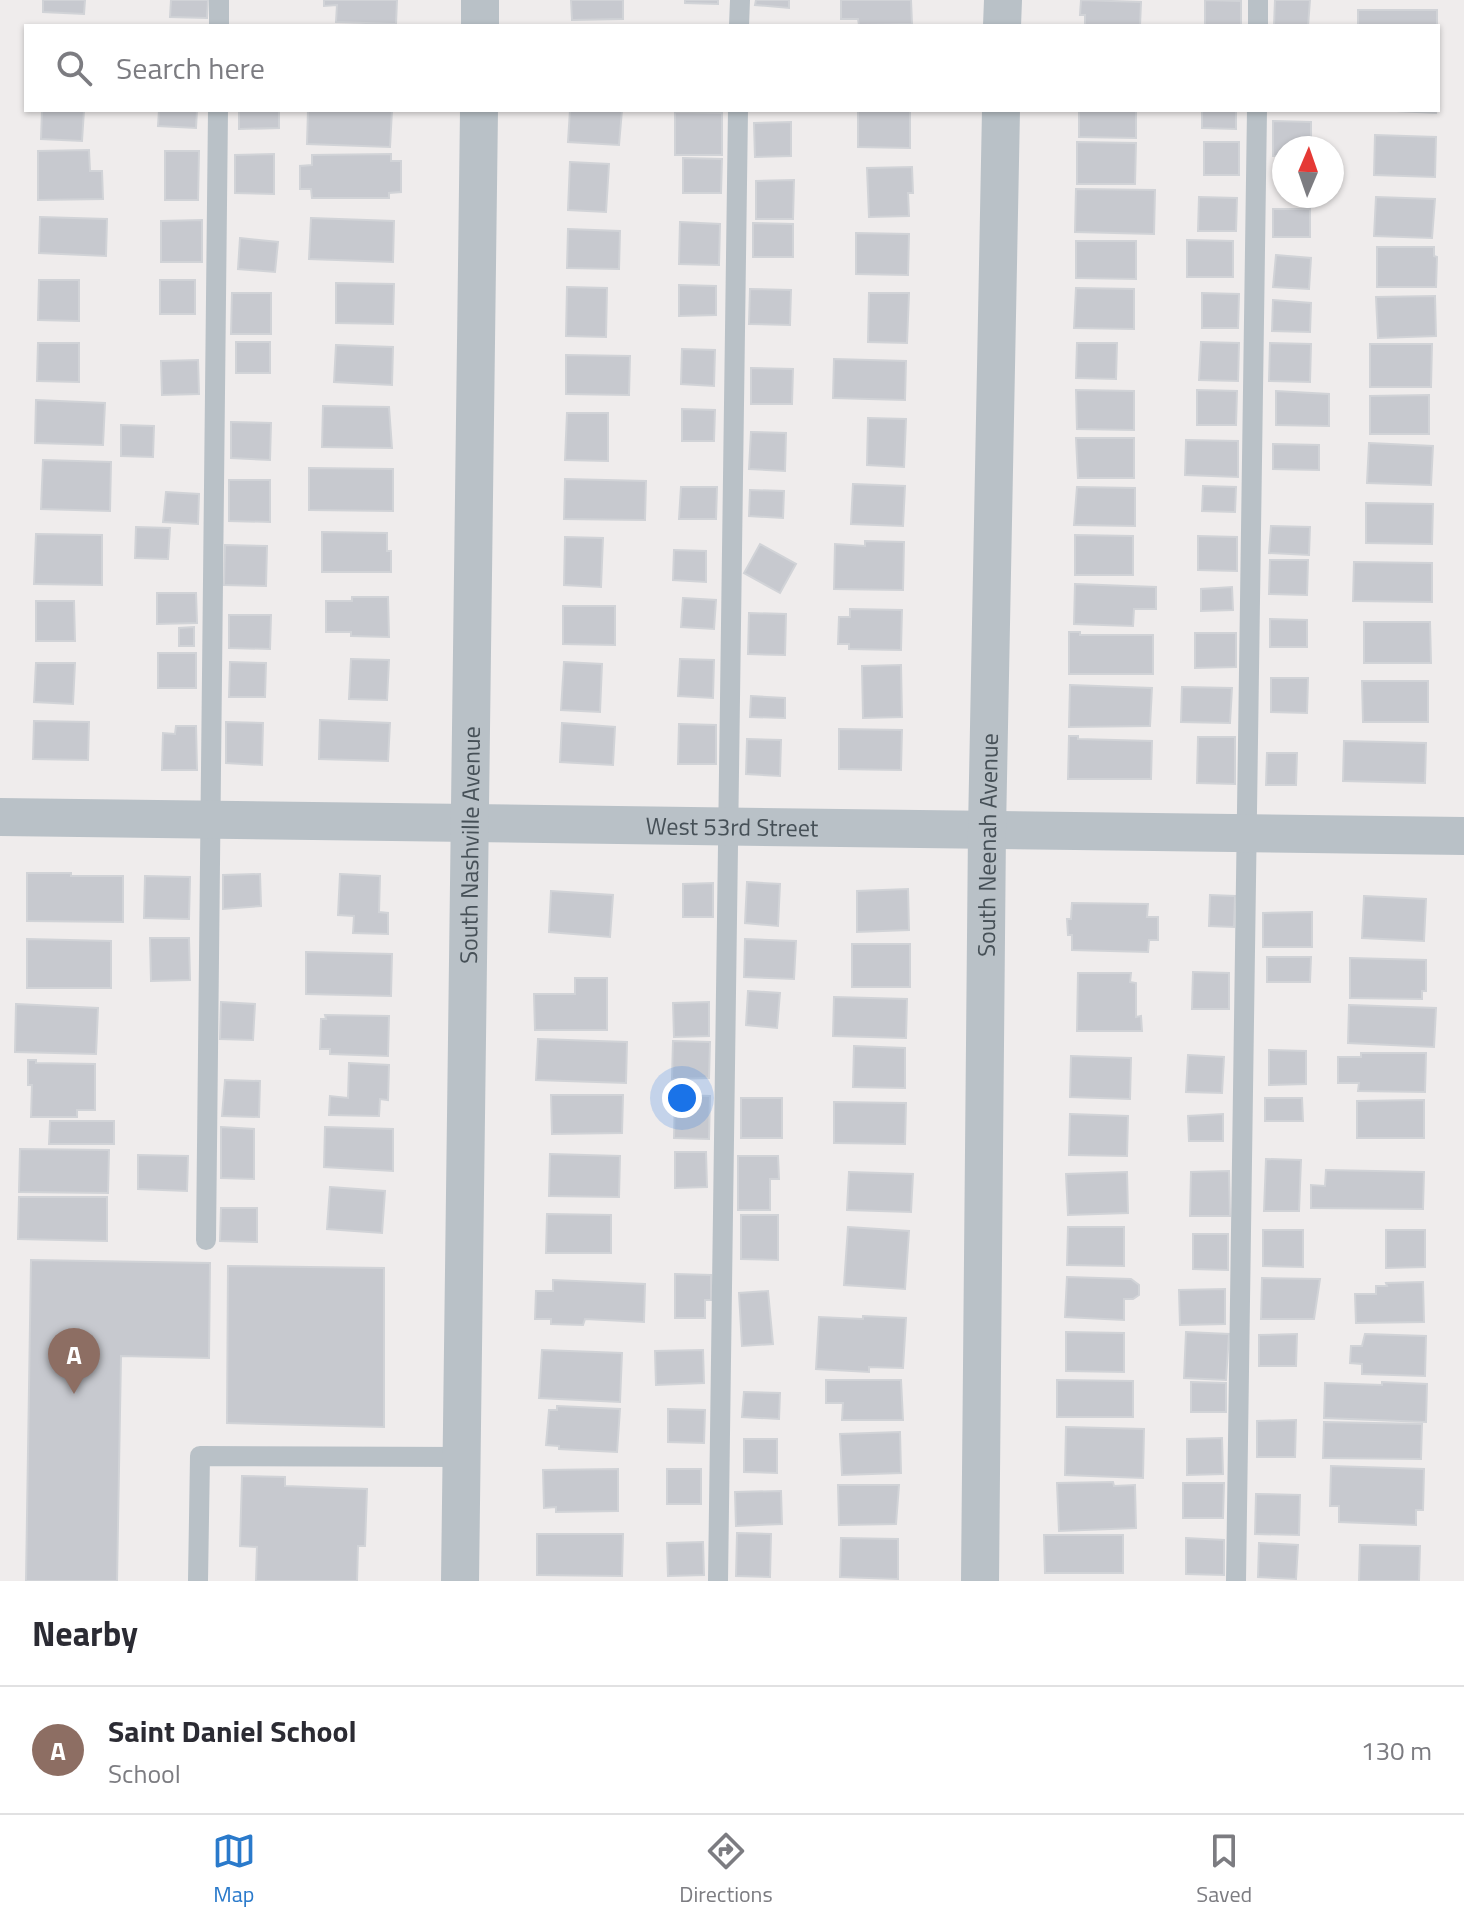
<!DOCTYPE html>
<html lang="en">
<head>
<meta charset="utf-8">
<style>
  :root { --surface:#fff; --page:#f7f7f7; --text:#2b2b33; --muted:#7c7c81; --line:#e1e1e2; --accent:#2a7acb }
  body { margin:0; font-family:"Titillium Web",sans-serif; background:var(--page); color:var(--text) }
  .compass { position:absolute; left:1272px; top:136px; width:72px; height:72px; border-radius:50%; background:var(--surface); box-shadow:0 2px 6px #0004; rotate:2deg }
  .you { position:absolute; left:682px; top:1098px; width:28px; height:28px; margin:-20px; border:6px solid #fff; border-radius:50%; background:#1a73e8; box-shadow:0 0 0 12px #1a73e833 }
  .badge { display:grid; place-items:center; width:52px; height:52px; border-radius:50%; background:var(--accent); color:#fff; font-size:26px; font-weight:700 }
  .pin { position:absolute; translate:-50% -66px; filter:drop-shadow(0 2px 4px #0008) }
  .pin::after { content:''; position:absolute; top:42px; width:28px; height:24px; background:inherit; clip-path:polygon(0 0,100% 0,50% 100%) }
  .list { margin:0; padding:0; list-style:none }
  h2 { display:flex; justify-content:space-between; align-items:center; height:104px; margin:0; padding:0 32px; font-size:34px }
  h2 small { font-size:26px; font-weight:400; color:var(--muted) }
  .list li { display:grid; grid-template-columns:52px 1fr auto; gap:24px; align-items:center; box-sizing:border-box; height:128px; padding:0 32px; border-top:2px solid var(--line) }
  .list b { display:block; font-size:30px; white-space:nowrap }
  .list p { margin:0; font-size:26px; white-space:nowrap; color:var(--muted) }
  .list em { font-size:26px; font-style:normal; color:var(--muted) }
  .icon { flex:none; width:44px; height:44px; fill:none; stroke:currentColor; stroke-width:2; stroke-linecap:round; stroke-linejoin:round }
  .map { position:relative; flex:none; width:1464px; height:1581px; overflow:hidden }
  .search { position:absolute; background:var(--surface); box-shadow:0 2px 6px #0004; left:24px; right:24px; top:24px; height:88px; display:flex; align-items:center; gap:20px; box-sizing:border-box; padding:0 28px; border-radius:0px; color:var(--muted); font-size:30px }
  .sheet { height:232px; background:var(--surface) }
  nav { display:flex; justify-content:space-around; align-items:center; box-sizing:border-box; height:112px; border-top:2px solid var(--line); background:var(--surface); font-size:22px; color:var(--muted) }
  nav a { display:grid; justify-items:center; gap:4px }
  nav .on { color:var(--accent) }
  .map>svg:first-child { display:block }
  .building { fill:#c7c9cf; stroke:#d1d3d7; stroke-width:2 }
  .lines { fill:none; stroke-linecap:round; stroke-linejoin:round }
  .lane { stroke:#b9c1c7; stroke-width:20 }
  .street { stroke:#b9c1c7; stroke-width:38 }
  .labels { text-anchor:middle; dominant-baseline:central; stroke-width:6; stroke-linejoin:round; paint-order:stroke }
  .street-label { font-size:24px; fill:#465057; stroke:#fff }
</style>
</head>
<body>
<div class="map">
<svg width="1464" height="1581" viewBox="0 0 1464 1581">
  <rect width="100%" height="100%" fill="#efecec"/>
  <path class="building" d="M43,0H85L84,14L43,12Z
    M171,0H208L207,18L170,17Z
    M324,0H397L396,24L336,22L337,5L324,6Z
    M571,0H623V19L572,20Z
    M685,0H718V4L685,3Z
    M756,0H789V8L755,5Z
    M841,0H911L912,24L859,25L858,19H841Z
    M1081,0L1141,2L1140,26H1085V15H1080Z
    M1205,0L1241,1V26H1205Z
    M1275,0H1310L1308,26H1274Z
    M1358,10H1437V26H1358Z
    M42,110H84L82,141L41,139Z
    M159,110H197L196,128L158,126Z
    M239,110H279V128L239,129Z
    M308,110H392L390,147L307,144Z
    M570,110H622L619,145L568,142Z
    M858,110H910V148L858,147Z
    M1079,110H1136V138L1079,137Z
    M1202,110H1236V129L1202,128Z
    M1376,110H1436V113Z
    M675,112L722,113V155H675Z
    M1273,121L1311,122V148H1284V156H1273Z
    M791,122V156L755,157L754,123Z
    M1375,135L1436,137L1435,177L1374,175Z
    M1077,142L1136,143L1135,184H1077Z
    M1204,142H1239V175H1204Z
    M89,150L90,171H102L103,199L38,200V151Z
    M165,151H199L198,200H165Z
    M274,154V194L235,193V155Z
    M391,154V161H401V192L389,193V198H312L311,189H300V166L312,165V155Z
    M683,158L722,159L721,193H683Z
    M570,162L609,164L606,212L568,210Z
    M912,167L913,193H908L909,216L869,217L867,168Z
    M794,180L793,219H756V181Z
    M1076,189L1155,190L1154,234L1075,232Z
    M1199,197L1237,198L1236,231H1198Z
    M1376,197L1435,199L1432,238L1374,236Z
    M1273,209H1310V237H1273Z
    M40,217L107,219L106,256L39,253Z
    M311,218L394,221L393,262L309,259Z
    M202,220V262H161V221Z
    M680,222L720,224L719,265L679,264Z
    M753,223L793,224V257H753Z
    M568,229L620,231L619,269L567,268Z
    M856,233L909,234L908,275L856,274Z
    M240,238L278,242L275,272L238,269Z
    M1187,240L1233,241V277H1187Z
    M1076,241H1136V279L1076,278Z
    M1377,247H1434V256L1437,257L1436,287H1377Z
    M1276,255L1311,258L1309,289L1273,287Z
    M39,280H79V321L38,320Z
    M160,280H195V314H160Z
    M336,283L394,284L393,324L336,323Z
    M679,285L716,286V315L679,316Z
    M567,287L607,288L606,337L566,336Z
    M1076,288L1134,289V329L1074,328Z
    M750,289L791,290L790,325L749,324Z
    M232,293H271V334H231Z
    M869,293H909L907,343L868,342Z
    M1202,293L1239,294L1238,328H1202Z
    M1435,296L1436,336L1378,338L1376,297Z
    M1273,300L1311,303L1310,332L1272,331Z
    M236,342H270V373H236Z
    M1201,342L1239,343L1238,381L1199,380Z
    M38,343H79V382L37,381Z
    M1077,343H1117L1116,379L1076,378Z
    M1270,343L1311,344L1310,382L1269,381Z
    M1370,344H1432L1431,387H1370Z
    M336,345L393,347L392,385L334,382Z
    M682,349L715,350L714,386L681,384Z
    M566,355L630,356L629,395L566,394Z
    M834,359L906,361L905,400L833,398Z
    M198,360L199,394L162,395L161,361Z
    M751,368L793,369L792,404H751Z
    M1076,390L1134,391V430L1077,429Z
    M1197,390L1237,391L1236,425H1197Z
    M1276,391L1329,394V426L1276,425Z
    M1429,395V434H1370V396Z
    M36,400L105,403L103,445L35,443Z
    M323,406L389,407L392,448L322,447Z
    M682,409L715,410L714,441H682Z
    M567,413H608V461L565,460Z
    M868,418L906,419L904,467L867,465Z
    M231,422L271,423L270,460L231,458Z
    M121,425L154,426L153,457L121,456Z
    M751,432L786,433L785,471L749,469Z
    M1076,438H1134V478H1078Z
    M1186,440L1238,441V477L1185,475Z
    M1369,443L1433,446L1431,485L1367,483Z
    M1273,444L1319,445V470L1273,469Z
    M43,460L111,462L110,511L41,509Z
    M309,468L393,469V511L309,510Z
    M565,479L646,481L645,520L564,519Z
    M229,480H270V522L229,521Z
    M853,484L905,486L903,526L851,524Z
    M1203,486L1236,487L1235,512L1202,511Z
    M681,487H717L716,519H679Z
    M1077,487L1135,488V526L1074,525Z
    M750,490L784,491L783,518L749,516Z
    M166,492L199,494L198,524L163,522Z
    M1366,503L1433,504L1432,544L1366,543Z
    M1271,526L1310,527L1309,555L1269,553Z
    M136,527L170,528L168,559L135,558Z
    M322,532L387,533V551H391V572H322Z
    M36,534L102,535V585L34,584Z
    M1075,535L1133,536V575H1075Z
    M1198,536L1237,537V571L1198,570Z
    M565,537L603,538L601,587L564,585Z
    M865,541L904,542L903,590L834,589L835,544L865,546Z
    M760,544L796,564L780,593L744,573Z
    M225,545L267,546L266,586L224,585Z
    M674,550L706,551V582L673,580Z
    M1270,560H1308L1307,595L1269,594Z
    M1354,562L1432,563V602L1353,601Z
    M1075,584L1156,587V609H1134L1133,626L1074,624Z
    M1232,587L1233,610L1201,611V589Z
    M157,593H196L197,623L157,624Z
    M352,597H388L389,637L351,636V632H326V601H352Z
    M683,598L716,600L714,629L681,627Z
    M36,601H74L75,641H36Z
    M563,606H615V645L563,644Z
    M850,609L902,610L901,650L849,649V644H838L839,617H850Z
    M749,613L786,614L785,655L748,654Z
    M229,615H271L270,649L229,648Z
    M1270,619L1307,620V647H1270Z
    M1364,622H1430L1431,663H1364Z
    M194,627V646H179V628Z
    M1069,632H1080V635H1153V674H1069Z
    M1195,633H1236V667L1195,668Z
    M158,653H196V688H158Z
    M351,659L389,660L387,700L349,699Z
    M680,659L714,660L713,698L678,696Z
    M230,662L266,663L265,697H229Z
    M564,662L602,664L600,712L561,710Z
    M36,663H75L73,704L34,702Z
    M901,665L902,717L863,718L862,666Z
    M1271,678H1308L1307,713L1271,712Z
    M1362,681H1428V722H1363Z
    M1070,685L1152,688L1150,726L1069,727Z
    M1182,687L1232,688L1230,723L1181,722Z
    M751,696L785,698V718L750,717Z
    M320,720L390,723L388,761L319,759Z
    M34,721L89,722L88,760L33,759Z
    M226,722L263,723L262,765L226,763Z
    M562,723L615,727L613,765L560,762Z
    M679,724L716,725V764H678Z
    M176,726H196L197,770H162L163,733L175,734Z
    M839,729L902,730L901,770L839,769Z
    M1069,736H1078V739L1152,741L1151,779H1068Z
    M1198,737H1235V784L1197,783Z
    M747,739L781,740L780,776L746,774Z
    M1344,741L1426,743L1425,783L1343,781Z
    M1267,753H1297L1296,785H1266Z
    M27,873H71V876H123V922L27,921Z
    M260,874L261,906L223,909V875Z
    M340,874L380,876L379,912L388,913V934L353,933L354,916L338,915Z
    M145,876L190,877L189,919L144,918Z
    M747,882L780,884L778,926L745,923Z
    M713,883V917H683V884Z
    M908,889L909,930L857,932V891Z
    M551,891L613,895L610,937L549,932Z
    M1210,895L1235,896L1234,927L1209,926Z
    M1364,896L1426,899L1424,941L1362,938Z
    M1072,903L1148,904L1147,917H1158V940H1149L1148,952L1072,950V935H1068L1067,919H1071Z
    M1312,912V947H1263V913Z
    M150,938H189L190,980L151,981Z
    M27,939L111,941V988H27Z
    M745,939L796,941L794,979L744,977Z
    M852,944H910V987H852Z
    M306,952L392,954L391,996L306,994Z
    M1267,957H1311L1310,982H1267Z
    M1350,958L1426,960V991H1422V999L1350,998Z
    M1193,972L1229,973V1009H1192Z
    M1078,973H1131L1130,982L1136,983V1017L1141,1016L1142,1031H1077Z
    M575,978H607V1030H535L534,994H575Z
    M748,991L780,993L777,1028L746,1025Z
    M834,997L907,999L906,1038L833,1036Z
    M221,1002L255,1004L253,1040L220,1039Z
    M709,1002V1036L674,1037L673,1003Z
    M16,1004L98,1008L96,1054L15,1052Z
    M1349,1005L1436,1008L1434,1047L1348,1043Z
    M325,1015L389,1016L388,1056L330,1054V1049H320L321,1019H326Z
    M538,1039L627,1042L626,1083L536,1080Z
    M673,1041L710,1042L709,1078L672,1079Z
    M854,1046L905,1048V1088L853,1087Z
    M1269,1050L1306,1051V1084L1269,1085Z
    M1361,1053H1426L1425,1092L1358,1091L1359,1083H1338V1057H1361Z
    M1188,1055L1224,1057L1222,1093L1186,1092Z
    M1071,1056L1131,1058L1130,1099L1070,1097Z
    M28,1060H36V1063L95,1064V1110H77V1117H31L32,1085H28Z
    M349,1063L389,1065L388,1100L380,1099L379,1116L329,1115L330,1096L348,1098Z
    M225,1080L260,1081L259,1117L222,1116Z
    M551,1095H623L622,1133L552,1134Z
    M675,1095L710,1096L709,1139L674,1138Z
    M741,1098H782V1138H741Z
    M1265,1098H1302L1303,1121H1265Z
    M1424,1100V1138H1357V1101Z
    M834,1102L906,1103L905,1144L834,1143Z
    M1070,1114L1128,1116L1127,1156L1069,1155Z
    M1223,1114V1141H1189L1188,1116Z
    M50,1121H114V1144H49Z
    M221,1127L254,1129V1179L221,1178Z
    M325,1127L393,1129V1171L324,1167Z
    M20,1149L109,1150L108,1193L19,1192Z
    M675,1152H706L707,1187L675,1188Z
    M550,1154L620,1156L619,1197L549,1196Z
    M138,1155L188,1156L187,1191L138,1189Z
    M738,1156H778L779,1179H770V1210H738Z
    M1266,1159L1301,1160L1299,1211H1264Z
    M1326,1170L1424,1172L1423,1209L1311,1208V1185L1325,1186Z
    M1229,1171L1230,1216H1190L1191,1172Z
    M849,1172L913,1174L911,1212L847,1210Z
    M1127,1172L1128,1213L1068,1215L1066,1174Z
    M330,1187L385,1191L382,1233L327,1229Z
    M19,1197H107V1241L18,1239Z
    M221,1208H257V1242L220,1241Z
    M547,1214L611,1215V1253H546Z
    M741,1215H778V1260L741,1259Z
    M848,1227L909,1231L905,1289L844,1285Z
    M1068,1227H1124V1266L1067,1265Z
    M1263,1230H1303V1267L1263,1266Z
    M1386,1230H1425V1267L1386,1268Z
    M1193,1234H1228V1270L1193,1269Z
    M31,1260L210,1263L209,1358L121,1356L117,1581H26Z
    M228,1266L384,1268V1427L227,1423Z
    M675,1274L711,1275V1300H705V1318H675Z
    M1067,1277L1131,1279L1139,1285V1295L1133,1299H1124V1320L1065,1317Z
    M1262,1278L1320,1279L1314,1319H1261Z
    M553,1280L645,1284L644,1322L585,1319L583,1325L551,1324V1319H535L536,1291H553Z
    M1423,1282L1424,1322L1356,1323L1355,1294H1376V1286H1387L1386,1283Z
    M1225,1289V1324L1180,1325L1179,1290Z
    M768,1291L773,1344L742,1346L739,1293Z
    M863,1316L906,1318L903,1368L869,1367V1372L816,1369L819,1317L863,1319Z
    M1066,1332L1124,1333V1372L1066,1371Z
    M1186,1332L1229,1334L1226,1380L1184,1378Z
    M1297,1334L1296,1366H1259V1335Z
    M1365,1334L1426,1336L1425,1376L1362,1374V1364L1350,1363L1351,1346H1362Z
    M542,1350L622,1353L620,1402L539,1398Z
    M703,1350L704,1383L656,1385L655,1351Z
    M826,1380H901L903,1420H842L843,1403H826Z
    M1057,1380L1133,1381V1417H1057Z
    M1191,1382L1226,1383V1412H1191Z
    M1382,1382L1427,1384L1426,1422L1324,1418L1325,1383L1382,1385Z
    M744,1392L780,1393L779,1419L742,1417Z
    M557,1406L620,1409L617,1452L559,1449V1446L546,1445L549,1410H557Z
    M668,1409L705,1410L704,1443L668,1442Z
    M1296,1420L1295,1457H1257V1421Z
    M1324,1422L1422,1424L1421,1459L1323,1458Z
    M1066,1427L1144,1429L1143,1478L1065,1475Z
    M900,1432L901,1473L842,1475L840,1434Z
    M1222,1438L1223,1474L1187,1475V1439Z
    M744,1439H777V1473L744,1472Z
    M1331,1466L1424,1469L1423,1510H1416V1525L1339,1522V1506H1330Z
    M618,1469V1511L556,1512V1507L544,1508L543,1470Z
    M667,1469H701V1504H667Z
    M242,1476L285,1477V1486L367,1489L365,1546H358L357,1581H256L257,1547L240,1546Z
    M1113,1482L1114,1486L1135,1485L1136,1528L1059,1531L1057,1483Z
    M1183,1483H1224L1223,1518H1183Z
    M838,1485H899L896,1524L839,1525Z
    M781,1491L782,1524L736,1526L735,1492Z
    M1256,1494L1300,1495L1299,1535L1255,1534Z
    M737,1533L771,1534L770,1577L736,1576Z
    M537,1534H623L622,1576L537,1575Z
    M1044,1535H1123V1573H1045Z
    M841,1538L898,1539V1579L840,1577Z
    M1186,1538L1224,1540V1575L1186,1574Z
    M703,1542L704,1575L668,1576L667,1543Z
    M1259,1543L1298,1545L1296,1579L1258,1577Z
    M1360,1545L1420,1546L1419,1581H1359Z"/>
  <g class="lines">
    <path class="lane" d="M219,26V0
      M739,26L740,0
      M1258,26V0
      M206,1240L218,110
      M198,1581L200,1456L461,1457
      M718,1581L738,110
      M1236,1581L1257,110"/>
    <g class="street">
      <path d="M480,26V0"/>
      <path d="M1002,26L1003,0"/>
      <path id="s1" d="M0,817L1464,836"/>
      <path id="s2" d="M460,1581L479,110"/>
      <path id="s3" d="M980,1581L987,830L1001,110"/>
    </g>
  </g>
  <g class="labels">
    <g class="street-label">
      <text stroke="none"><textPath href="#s1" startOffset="732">West 53rd Street</textPath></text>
      <text stroke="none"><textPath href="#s3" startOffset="736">South Neenah Avenue</textPath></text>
      <text stroke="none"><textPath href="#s2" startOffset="736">South Nashville Avenue</textPath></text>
    </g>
  </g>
</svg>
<svg class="compass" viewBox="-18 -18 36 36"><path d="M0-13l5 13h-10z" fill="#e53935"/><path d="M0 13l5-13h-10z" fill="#7c7c81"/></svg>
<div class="you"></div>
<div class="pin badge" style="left:74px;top:1394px;background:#8d6e63">A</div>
<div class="search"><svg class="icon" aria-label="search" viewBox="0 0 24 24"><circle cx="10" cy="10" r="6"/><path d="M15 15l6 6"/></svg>Search here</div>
</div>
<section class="sheet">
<h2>Nearby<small></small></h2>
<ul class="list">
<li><span class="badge" style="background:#8d6e63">A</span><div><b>Saint Daniel School</b><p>School</p></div><em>130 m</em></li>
</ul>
</section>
<nav>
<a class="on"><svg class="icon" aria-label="map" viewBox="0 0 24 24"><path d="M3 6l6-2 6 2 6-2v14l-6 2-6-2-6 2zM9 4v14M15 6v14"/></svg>Map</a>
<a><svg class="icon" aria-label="directions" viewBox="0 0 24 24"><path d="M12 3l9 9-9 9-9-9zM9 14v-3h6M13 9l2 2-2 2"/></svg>Directions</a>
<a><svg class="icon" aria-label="saved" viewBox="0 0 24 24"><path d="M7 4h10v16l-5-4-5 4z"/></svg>Saved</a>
</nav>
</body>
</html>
